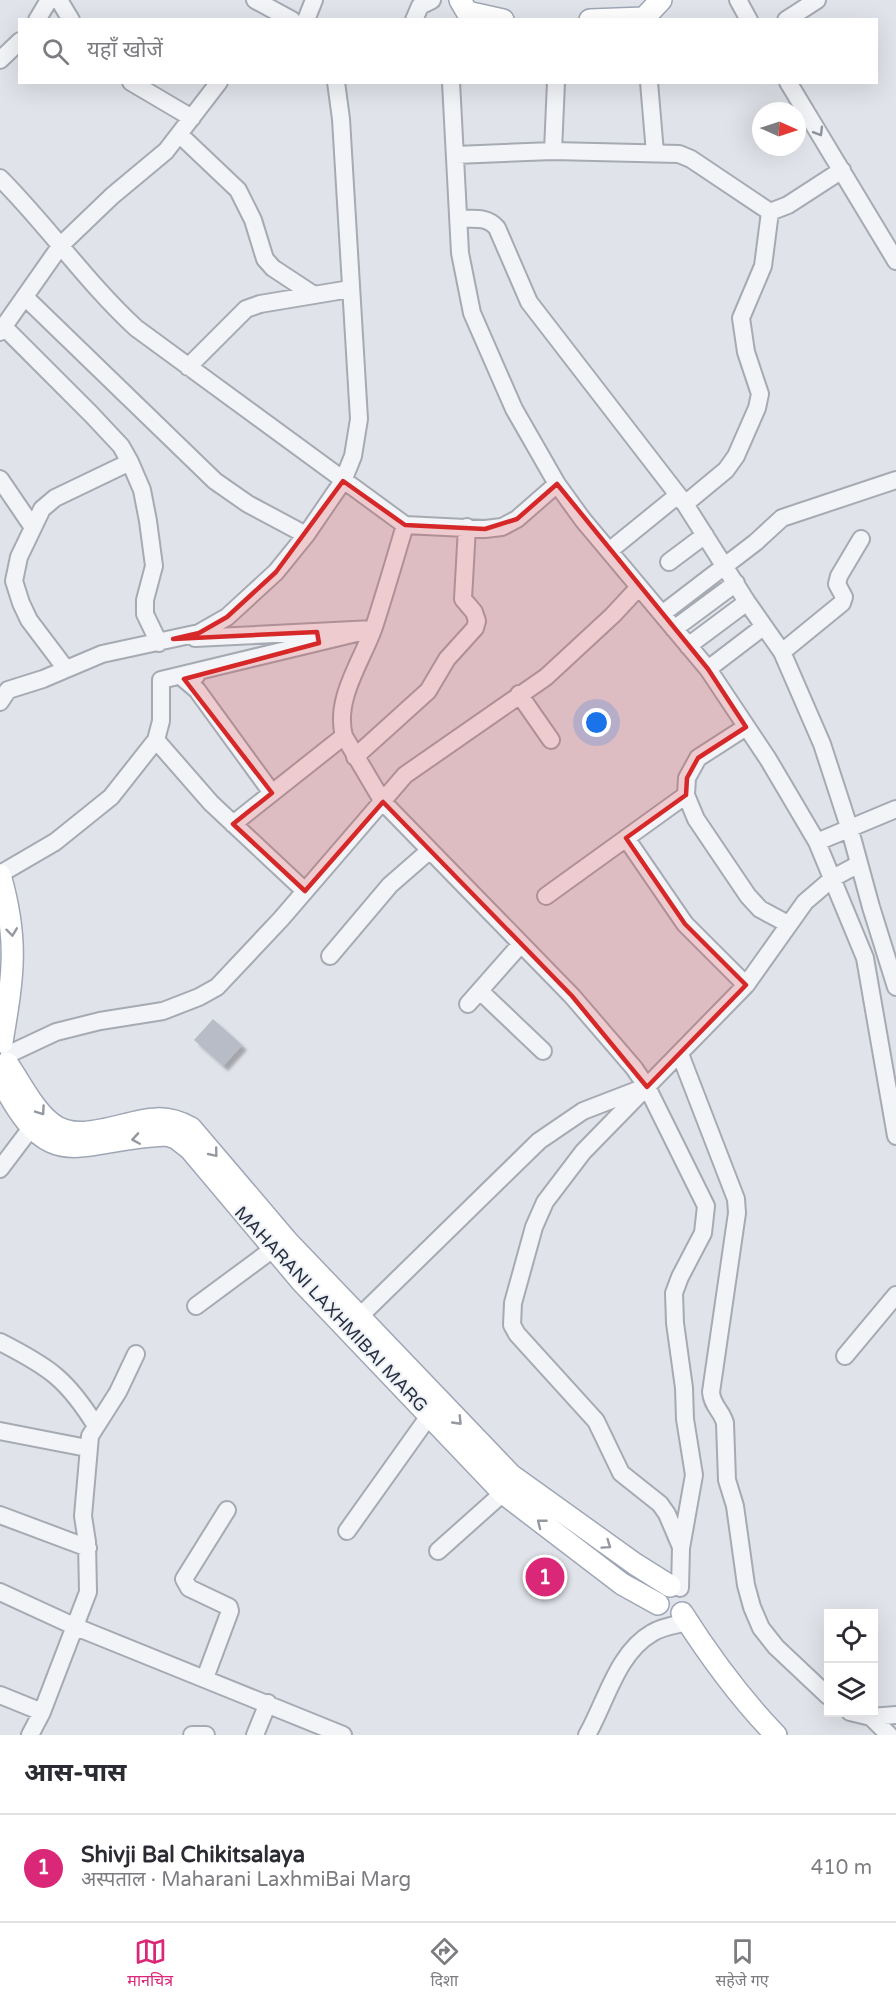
<!DOCTYPE html>
<html lang="hi">
<head>
<meta charset="utf-8">
<style>
  :root { --surface:#fff; --page:#f7f7f7; --text:#2b2b33; --muted:#7c7c81; --line:#e1e1e2; --accent:#db2777 }
  body { margin:0; font-family:"Varela Round","Noto Sans Devanagari",sans-serif; background:var(--page); color:var(--text) }
  .controls { position:absolute; right:18px; bottom:18px; display:grid; overflow:hidden; border-radius:0px; box-shadow:0 6px 24px #0002 }
  .controls button { width:54px; height:54px; display:grid; place-items:center; padding:0; border:0; border-bottom:2px solid var(--line); background:var(--surface); color:var(--text); font:30px sans-serif }
  .compass { position:absolute; left:752px; top:102px; width:54px; height:54px; border-radius:50%; background:var(--surface); box-shadow:0 6px 24px #0002; rotate:93deg }
  .you { position:absolute; left:597px; top:723px; width:21px; height:21px; margin:-15px; border:4px solid #fff; border-radius:50%; background:#1a73e8; box-shadow:0 0 0 9px #1a73e833 }
  .badge { display:grid; place-items:center; width:39px; height:39px; border-radius:50%; background:var(--accent); color:#fff; font-size:20px; font-weight:700 }
  .pin { position:absolute; translate:-50% -50%; border:3px solid #fff; box-shadow:0 2px 6px #0006 }
  .list { margin:0; padding:0; list-style:none }
  h2 { display:flex; justify-content:space-between; align-items:center; height:78px; margin:0; padding:0 24px; font-size:26px }
  h2 small { font-size:20px; font-weight:400; color:var(--muted) }
  .list li { display:grid; grid-template-columns:39px 1fr auto; gap:18px; align-items:center; box-sizing:border-box; height:108px; padding:0 24px; border-top:2px solid var(--line) }
  .list b { display:block; font-size:22px; white-space:nowrap }
  .list p { margin:0; font-size:20px; white-space:nowrap; color:var(--muted) }
  .list em { font-size:20px; font-style:normal; color:var(--muted) }
  .icon { flex:none; width:33px; height:33px; fill:none; stroke:currentColor; stroke-width:2; stroke-linecap:round; stroke-linejoin:round }
  .map { position:relative; flex:none; width:896px; height:1735px; overflow:hidden }
  .search { position:absolute; background:var(--surface); box-shadow:0 6px 24px #0002; left:18px; right:18px; top:18px; height:66px; display:flex; align-items:center; gap:15px; box-sizing:border-box; padding:0 21px; border-radius:0px; color:var(--muted); font-size:22px }
  .sheet { height:186px; background:var(--surface) }
  nav { display:flex; justify-content:space-around; align-items:center; box-sizing:border-box; height:84px; border-top:2px solid var(--line); background:var(--surface); font-size:16px; color:var(--muted) }
  nav a { display:grid; justify-items:center; gap:3px }
  nav .on { color:var(--accent) }
  .map>svg:first-child { display:block }
  .building { fill:#b7bcc6; filter:url(#shadow) }
  .lines { fill:none; stroke-linecap:round; stroke-linejoin:round }
  .minor-casing { stroke:#a5aab3; stroke-width:20 }
  .major-casing { stroke:#9fa7b6; stroke-width:24 }
  .minor { stroke:#f3f4f8; stroke-width:16 }
  .major { stroke:#fff; stroke-width:21 }
  .oneway { stroke:#8e929c }
  .oneway2 { stroke:#9498a0 }
  .marked { fill:#d62828; fill-opacity:0.2; stroke:#d62828; stroke-width:4.5; stroke-linejoin:round }
  .labels { text-anchor:middle; dominant-baseline:central; stroke-width:4.5; stroke-linejoin:round; paint-order:stroke }
  .street-label { font-size:18px; fill:#283041; stroke:#eff2f7 }
</style>
</head>
<body>
<div class="map">
<svg width="896" height="1735" viewBox="0 0 896 1735">
  <defs>
    <filter id="shadow"><feDropShadow dx="5" dy="5" stdDeviation="1.5" flood-color="#0004"/></filter>
  </defs>
  <rect width="100%" height="100%" fill="#e0e3e9"/>
  <path class="building" d="M213,1019L242,1045L223,1066L194,1040Z
    M545,1555L559,1564L554,1571L557,1573L544,1594L541,1592L539,1595L526,1586Z"/>
  <g class="lines">
    <defs>
      <path id="minor" d="M59,0L71,20
        M255,0L292,20
        M738,0L749,20
        M37,20L49,0
        M306,20L314,0
        M414,20L420,6L432,0
        M786,20L817,0
        M0,60L20,41
        M131,82L192,118
        M451,82L460,253L472,313L514,409L557,484L583,520L708,669L768,759L817,842L865,958L896,1136
        M649,82L655,153
        M788,82L896,261
        M179,134L238,190L253,220L265,259L273,268L314,295
        M553,151L556,82
        M456,155L553,151L679,154L691,159L770,212L788,205L842,170
        M0,178C48,226 86,282 136,328L405,525L485,529L502,527L517,519L557,484
        M458,219C473,219 487,216 497,228L529,302L685,504L747,602L782,652L822,744L850,830L871,907L896,987
        M26,298L215,481L248,504L306,535
        M4,327L91,414L121,446L130,462L142,490L148,521L154,566L145,600V614L159,643
        M0,332L61,245L112,196L166,151L219,82
        M188,367L246,309L260,304L350,289
        M0,479L32,526
        M685,504L726,470L736,456L757,408L760,394L746,352L741,318L763,266L770,212
        M405,525C395,559 385,593 374,627C362,661 334,699 344,736L383,802L572,996L634,1068L647,1087L706,1206L703,1233L680,1277L674,1293L675,1323L684,1388L685,1419L694,1475L681,1548L680,1588
        M609,551L678,495
        M669,562L705,535
        M662,614L756,542L782,518L896,480
        M674,629L736,583
        M688,646L747,602
        M782,652L842,603L844,597L837,584L839,576L861,539
        M66,669L29,620L21,603L14,581L19,557L42,509L55,498L130,462
        M708,669L763,627
        M196,676L184,679L197,690L272,793
        M519,694L551,740
        M0,702L8,690L43,679L102,654L199,633L227,617L276,572L306,535L343,481L353,456L359,419L341,119L336,82
        M746,727L698,758L687,778L686,795L696,819L748,896L760,909L788,924
        M156,740L211,803L305,891
        M355,757L428,691L447,659L475,628L477,621L474,612L463,599L467,527
        M233,824L344,736
        M626,838L685,924L746,985
        M817,842L896,809
        M0,874L55,842L111,797L156,740L161,721V680L373,629L195,638
        M546,896L686,795
        M330,956L390,885L429,851
        M480,991L543,1051
        M468,1004L521,944
        M9,1054L56,1032L100,1021L163,1011L199,997L217,987L281,919L405,775L546,677L613,615L639,587
        M680,1054L736,1199L737,1213L711,1392C712,1406 722,1411 725,1423L727,1480L735,1506L746,1585L752,1607L761,1628L776,1647L828,1696
        M0,1169L31,1128
        M196,1306L273,1249
        M358,1318L539,1141L583,1111L640,1089
        M0,1342C49,1367 67,1379 96,1426
        M845,1356L896,1295
        M0,1431L87,1448
        M0,1515L88,1548
        M347,1531L429,1416
        M681,1547L667,1514L660,1504L621,1473L596,1421L517,1334L512,1325L513,1303L534,1227L545,1202L583,1152L746,985L805,902L833,878L859,864
        M438,1551L503,1493
        M0,1592L76,1627L343,1735
        M205,1678L230,1611L229,1607L189,1588L184,1579L227,1510
        M0,1695L42,1712
        M850,1712L871,1717L896,1715
        M871,1717L889,1735
        M30,1735L42,1712L88,1592L87,1542L83,1516L90,1436L118,1392L136,1354
        M192,1735H206
        M255,1735L268,1703
        M587,1735C606,1702 617,1653 652,1633C663,1626 676,1625 688,1622"/>
      <path id="major" d="M460,0L467,12L503,20
        M590,20L644,18L661,0
        M0,875C19,941 13,976 2,1042
        M7,1063C20,1082 33,1109 51,1123C79,1146 125,1120 156,1119C169,1118 180,1122 191,1128L288,1242L511,1475L635,1564L670,1586
        M0,1078C52,1181 77,1138 167,1135L176,1138L190,1149L302,1282L503,1493L622,1584L658,1604
        M682,1613C710,1657 740,1698 776,1735"/>
    </defs>
    <use href="#minor" class="minor-casing"/>
    <use href="#major" class="major-casing"/>
    <use href="#minor" class="minor"/>
    <use href="#major" class="major"/>
  </g>
  <defs><path id="oneway-chevron" d="M-2-3.5L2.5 0L-2 3.5" fill="none" stroke-width="1.6" stroke-linecap="round" stroke-linejoin="round" transform="scale(1.5)"/></defs>
  <use class="oneway" href="#oneway-chevron" transform="translate(819 132) rotate(59)"/>
  <g class="oneway2">
    <use href="#oneway-chevron" transform="translate(12 932) rotate(83)"/>
    <use href="#oneway-chevron" transform="translate(41 1111) rotate(55)"/>
    <use href="#oneway-chevron" transform="translate(136 1139) rotate(171)"/>
    <use href="#oneway-chevron" transform="translate(214 1153) rotate(51)"/>
    <use href="#oneway-chevron" transform="translate(458 1421) rotate(46)"/>
    <use href="#oneway-chevron" transform="translate(541 1523) rotate(-142)"/>
    <use href="#oneway-chevron" transform="translate(607 1545) rotate(35)"/>
  </g>
  <path class="marked" d="M343,481L405,525L485,529L517,519L557,484L708,669L746,727L698,758L687,778L686,795L626,838L685,924L746,985L647,1087L572,996L383,802L305,891L233,824L272,793L184,679L319,643L317,632L173,639L199,633L227,617L276,572Z"/>
  <g class="labels">
    <g class="street-label">
      <text transform="translate(331 1309) rotate(47)">MAHARANI LAXHMIBAI MARG</text>
    </g>
  </g>
</svg>
<div class="controls">
<button><svg class="icon" aria-label="locate" viewBox="0 0 24 24"><circle cx="12" cy="12" r="6"/><path d="M12 2v4M12 18v4M2 12h4M18 12h4"/></svg></button>
<button><svg class="icon" aria-label="layers" viewBox="0 0 24 24"><path d="M12 4l9 5-9 5-9-5zM3 14l9 5 9-5"/></svg></button>
</div>
<svg class="compass" viewBox="-18 -18 36 36"><path d="M0-13l5 13h-10z" fill="#e53935"/><path d="M0 13l5-13h-10z" fill="#7c7c81"/></svg>
<div class="you"></div>
<div class="pin badge" style="left:545px;top:1577px">1</div>
<div class="search"><svg class="icon" aria-label="search" viewBox="0 0 24 24"><circle cx="10" cy="10" r="6"/><path d="M15 15l6 6"/></svg>यहाँ खोजें</div>
</div>
<section class="sheet">
<h2>आस-पास<small></small></h2>
<ul class="list">
<li><span class="badge">1</span><div><b>Shivji Bal Chikitsalaya</b><p>अस्पताल · Maharani LaxhmiBai Marg</p></div><em>410 m</em></li>
</ul>
</section>
<nav>
<a class="on"><svg class="icon" aria-label="map" viewBox="0 0 24 24"><path d="M3 6l6-2 6 2 6-2v14l-6 2-6-2-6 2zM9 4v14M15 6v14"/></svg>मानचित्र</a>
<a><svg class="icon" aria-label="directions" viewBox="0 0 24 24"><path d="M12 3l9 9-9 9-9-9zM9 14v-3h6M13 9l2 2-2 2"/></svg>दिशा</a>
<a><svg class="icon" aria-label="saved" viewBox="0 0 24 24"><path d="M7 4h10v16l-5-4-5 4z"/></svg>सहेजे गए</a>
</nav>
</body>
</html>
